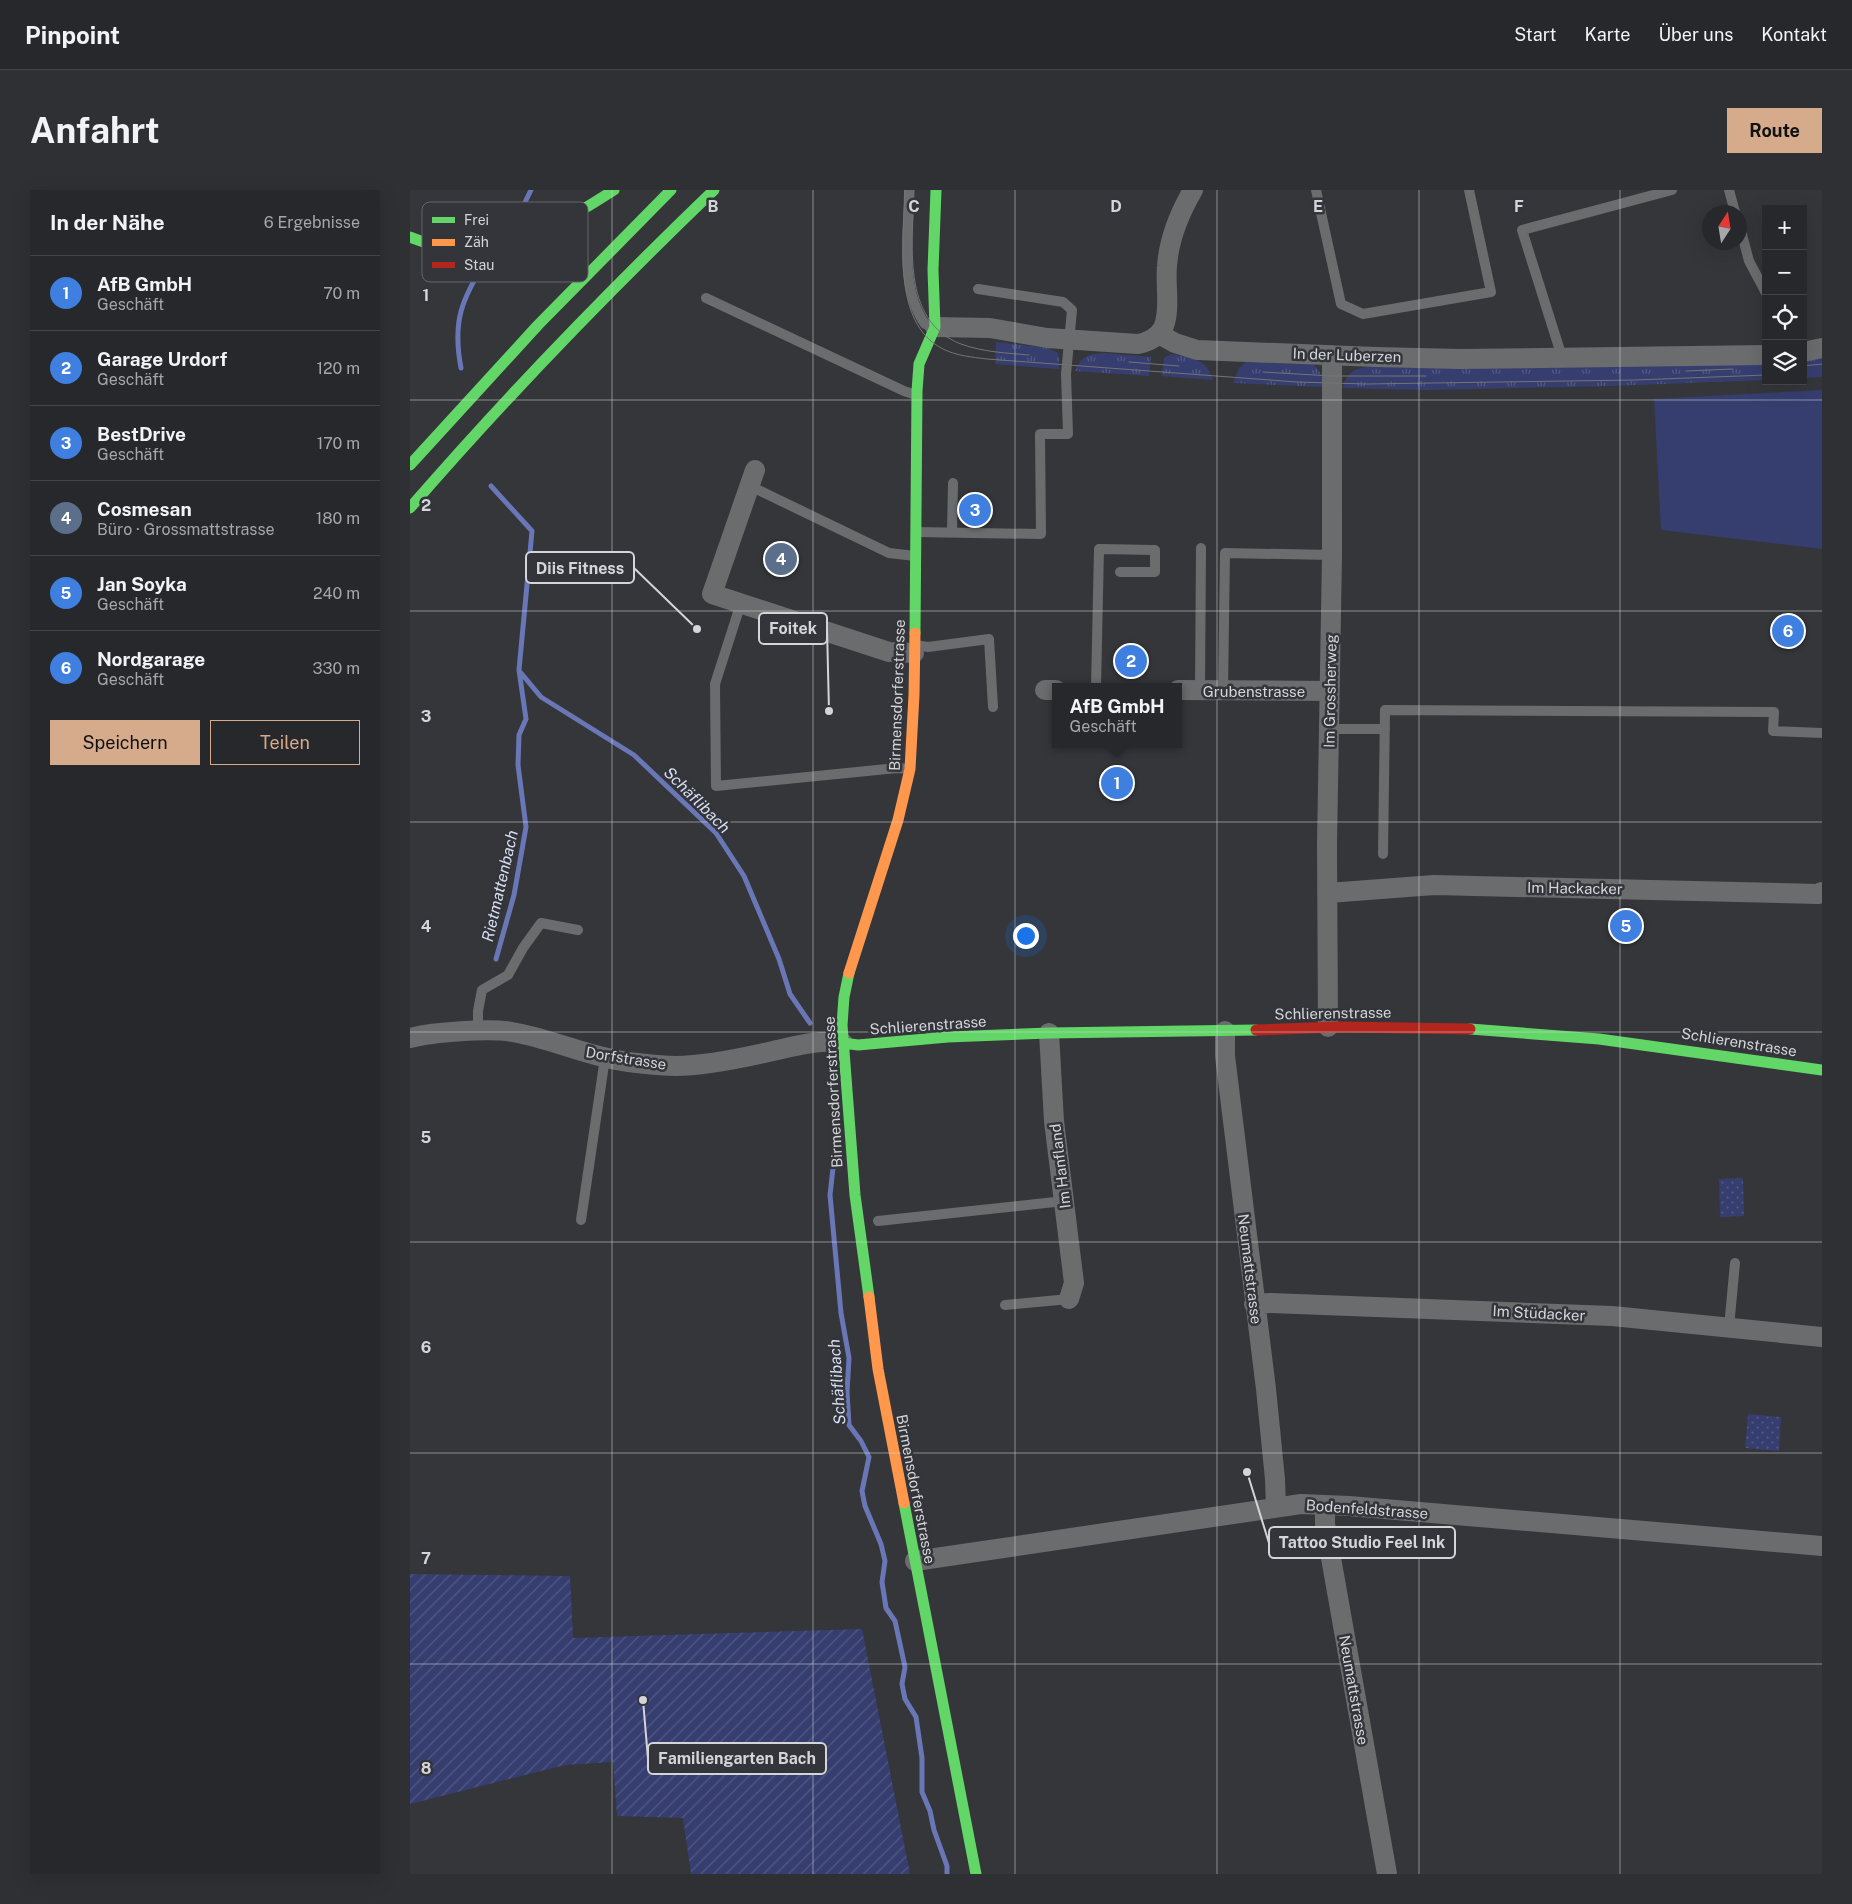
<!DOCTYPE html>
<html lang="de">
<head>
<meta charset="utf-8">
<style>
  :root { --surface:#27282b; --page:#2f3033; --text:#f1f3f6; --muted:#a4a6a9; --line:#434447; --accent:#d6ab8b }
  body { margin:0; font-family:"Public Sans",sans-serif; background:var(--page); color:var(--text) }
  .controls { position:absolute; right:15px; top:15px; display:grid; overflow:hidden; border-radius:0px; box-shadow:0 5px 20px #0002 }
  .controls button { width:45px; height:45px; display:grid; place-items:center; padding:0; border:0; border-bottom:1px solid var(--line); background:var(--surface); color:var(--text); font:25px sans-serif }
  .compass { position:absolute; left:1292px; top:15px; width:45px; height:45px; border-radius:50%; background:var(--surface); box-shadow:0 5px 20px #0002; rotate:12deg }
  .you { position:absolute; left:615px; top:745px; width:18px; height:18px; margin:-12px; border:4px solid #fff; border-radius:50%; background:#1a73e8; box-shadow:0 0 0 8px #1a73e833 }
  .badge { display:grid; place-items:center; width:32px; height:32px; border-radius:50%; background:var(--accent); color:#fff; font-size:16px; font-weight:700 }
  .pin { position:absolute; translate:-50% -50%; border:2px solid #fff; box-shadow:0 1px 5px #0006 }
  .popup { position:absolute; left:642px; top:493px; width:130px; height:65px; box-sizing:border-box; display:grid; place-content:center; border-radius:0px; background:var(--surface); filter:drop-shadow(0 1px 4px #0005); font-size:16px; white-space:nowrap; color:var(--muted) }
  .popup b { font-size:19px; color:var(--text) }
  .popup::after { content:''; position:absolute; left:50%; top:100%; margin-left:-10px; border:10px solid transparent; border-top-color:var(--surface) }
  .list { margin:0; padding:0; list-style:none }
  h2 { display:flex; justify-content:space-between; align-items:center; height:65px; margin:0; padding:0 20px; font-size:21px }
  h2 small { font-size:16px; font-weight:400; color:var(--muted) }
  .list li { display:grid; grid-template-columns:32px 1fr auto; gap:15px; align-items:center; box-sizing:border-box; height:75px; padding:0 20px; border-top:1px solid var(--line) }
  .list b { display:block; font-size:19px; white-space:nowrap }
  .list p { margin:0; font-size:16px; white-space:nowrap; color:var(--muted) }
  .list em { font-size:16px; font-style:normal; color:var(--muted) }
  .actions { display:flex; gap:10px; padding:15px 20px }
  .actions a { flex:1; padding:11px 0; border:1px solid var(--accent); border-radius:0px; text-align:center; font-size:18px; color:var(--accent) }
  .actions .main { background:var(--accent); color:#111 }
  .icon { flex:none; width:28px; height:28px; fill:none; stroke:currentColor; stroke-width:2; stroke-linecap:round; stroke-linejoin:round }
  .map { position:relative; flex:none; width:1412px; height:1684px; overflow:hidden; border-radius:0px }
  header { display:flex; align-items:center; gap:30px; box-sizing:border-box; height:70px; padding:0 25px; background:var(--surface); border-bottom:1px solid var(--line) }
  header strong { font-size:24px }
  nav { display:flex; gap:28px; margin-inline-start:auto; font-size:18px }
  .intro { display:flex; align-items:center; justify-content:space-between; box-sizing:border-box; height:120px; padding:0 30px }
  h1 { margin:0; font-size:35px }
  .button { padding:12px 22px; border-radius:0px; background:var(--accent); color:#111; font-size:18px; font-weight:700 }
  main { display:flex; gap:30px; padding:0 30px }
  aside { flex:1; background:var(--surface); border-radius:0px; box-shadow:0 5px 20px #0002 }
  .map>svg:first-child { display:block }
  .grass { fill:url(#grass-tufts) }
  .park { fill:url(#park-dots) }
  .garden { fill:url(#garden-furrows) }
  .pitch { fill:#363e70 }
  .lines { fill:none; stroke-linecap:round; stroke-linejoin:round }
  .stream { stroke:#6a77b7; stroke-width:5 }
  .lane { stroke:#6b6c6d; stroke-width:10 }
  .street { stroke:#6b6c6d; stroke-width:20 }
  .fast { stroke:#63d668; stroke-width:11 }
  .slow { stroke:#ff974d; stroke-width:11 }
  .jam { stroke:#b3261e; stroke-width:11 }
  .tram { stroke:#747475; stroke-width:1 }
  .grid { fill:none; stroke:#d4d5d8; stroke-width:1; stroke-opacity:0.55 }
  .labels { text-anchor:middle; dominant-baseline:central; stroke-width:5; stroke-linejoin:round; paint-order:stroke }
  .street-label { font-size:15px; fill:#d4d5d8; stroke:#33353a }
  .water-label { font-size:16px; font-style:italic; fill:#d9dff2; stroke:#33353a }
  .key { fill:#33353a; stroke:#636569; stroke-width:1 }
  .key-label { font-size:14px; fill:#d4d5d8 }
  .grid-label { font-size:16px; text-anchor:middle; font-weight:bold; fill:#d4d5d8; stroke:#33353a; stroke-width:5; stroke-linejoin:round; paint-order:stroke }
  .leader { fill:none; stroke:#d4d5d8; stroke-width:2 }
  .callout-dot { fill:#d4d5d8; stroke:#33353a; stroke-width:2 }
  .callout { fill:#33353a; stroke:#d4d5d8; stroke-width:2 }
  .callout-label { font-size:16px; text-anchor:middle; font-weight:bold; fill:#d4d5d8 }
</style>
</head>
<body>
<header>
<strong>Pinpoint</strong>
<nav><a>Start</a><a>Karte</a><a>Über uns</a><a>Kontakt</a></nav>
</header>
<div class="intro"><h1>Anfahrt</h1><a class="button">Route</a></div>
<main>
<aside>
<h2>In der Nähe<small>6 Ergebnisse</small></h2>
<ul class="list">
<li><span class="badge" style="background:#3f7fe0">1</span><div><b>AfB GmbH</b><p>Geschäft</p></div><em>70 m</em></li>
<li><span class="badge" style="background:#3f7fe0">2</span><div><b>Garage Urdorf</b><p>Geschäft</p></div><em>120 m</em></li>
<li><span class="badge" style="background:#3f7fe0">3</span><div><b>BestDrive</b><p>Geschäft</p></div><em>170 m</em></li>
<li><span class="badge" style="background:#5c6f8a">4</span><div><b>Cosmesan</b><p>Büro · Grossmattstrasse</p></div><em>180 m</em></li>
<li><span class="badge" style="background:#3f7fe0">5</span><div><b>Jan Soyka</b><p>Geschäft</p></div><em>240 m</em></li>
<li><span class="badge" style="background:#3f7fe0">6</span><div><b>Nordgarage</b><p>Geschäft</p></div><em>330 m</em></li>
</ul>
<div class="actions"><a class="main">Speichern</a><a>Teilen</a></div>
</aside>
<div class="map">
<svg width="1412" height="1684" viewBox="0 0 1412 1684">
  <defs>
    <pattern id="grass-tufts" width="24" height="20" patternUnits="userSpaceOnUse" patternTransform="scale(1.25)"><rect width="24" height="20" fill="#363e70"/><path d="M3 7l-1-3M5 7V3M7 7l1-3M15 17l-1-3M17 17v-4M19 17l1-3" fill="none" stroke="#525984"/></pattern>
    <pattern id="park-dots" width="8" height="8" patternUnits="userSpaceOnUse" patternTransform="scale(1.25)"><rect width="8" height="8" fill="#363e70"/><path d="M2 2h.1M6 6h.1" fill="none" stroke="#525984" stroke-width="1.8" stroke-linecap="round"/></pattern>
    <pattern id="garden-furrows" width="10" height="10" patternUnits="userSpaceOnUse" patternTransform="scale(1.25)"><rect width="10" height="10" fill="#363e70"/><path d="M-1 1l2-2M0 10L10 0M9 11l2-2" fill="none" stroke="#525984"/></pattern>
  </defs>
  <rect width="100%" height="100%" fill="#343639"/>
  <path class="grass" d="M586,152L637,158L647,162L649,166V179L585,174Z
    M695,163L741,167L739,186L665,181C671,165 680,164 695,163Z
    M761,164C779,167 798,169 803,190L752,186L754,168Z
    M1412,166V187L1393,188V171Z
    M837,171L902,174C911,180 912,187 913,197L823,193L829,178Z
    M1356,172V190L1200,196L1016,200L933,198C936,182 946,178 961,176Z"/>
  <path class="park" d="M1333,988L1334,1026L1310,1027L1309,989Z
    M1338,1224L1371,1227L1369,1261L1335,1258Z"/>
  <path class="garden" d="M0,1384L160,1386L163,1448L452,1439L500,1684H281L273,1628L207,1626L203,1572L155,1575L0,1614Z"/>
  <path class="pitch" d="M1412,200V359L1251,340L1244,209Z"/>
  <g class="lines">
    <path class="stream" d="M100,43L121,0
      M51,178C42,131 52,109 76,70
      M81,296L122,341L109,480L116,529L109,545L108,575L116,637L104,705L86,769
      M111,483L131,507L224,565L306,643L334,686L369,769L380,804L400,833
      M423,978L420,1005L431,1123L439,1168L437,1202L439,1235L451,1251L459,1267L452,1301L455,1316L471,1354L475,1371L472,1392L476,1418L485,1431L495,1477L492,1494L495,1509L506,1527L512,1568V1602L520,1621L524,1640L537,1676V1684"/>
    <path class="lane" d="M499,0C499,43 489,98 515,134L521,136
      M906,0L931,114L953,124L1081,102L1059,0
      M1319,0L1325,22
      M1330,37L1339,71L1356,103
      M296,108L494,201L506,205
      M1152,167L1112,40L1262,0
      M340,296L479,363L505,366
      M506,342L631,344L630,244H658L656,184L662,120L653,112L568,99
      M542,342L543,293
      M331,413L305,494L306,596L487,578L500,579
      M505,455L518,457L579,449L583,517
      M686,497L689,359L745,360V382H710
      M790,500L791,358
      M813,501L815,363L922,365
      M919,539H975
      M973,664L975,520L1364,522L1363,541L1412,543
      M68,841V821L72,800L98,785L113,758L131,733L168,740
      M171,1030L195,868
      M468,1031L654,1011
      M595,1115L659,1109
      M1319,1137L1325,1073"/>
    <path class="street" d="M525,137L580,138L637,148L728,154C738,152 748,147 753,138C761,122 755,93 757,76C759,48 769,24 783,0
      M749,144L765,153L787,160L966,167L1050,169L1356,165
      M1393,162L1412,158
      M345,280L302,404L479,462L504,463
      M635,500H646
      M768,500L919,501
      M918,703L1024,695L1408,704L1412,702
      M918,837L917,654L922,365V165
      M815,841V866L856,1199L865,1289L866,1317
      M639,843L644,931L664,1093L659,1109
      M0,848C23,842 79,838 102,842C133,847 163,860 193,867C216,873 242,875 265,876C295,876 333,868 363,861C387,856 408,849 433,853
      M844,1114L861,1113L1202,1126L1412,1147
      M915,1315V1334L977,1684
      M505,1371L891,1314L939,1316L1412,1356"/>
    <path class="fast" d="M0,47C75,79 142,40 204,0
      M0,275L128,135L261,0
      M0,318C96,207 198,102 304,0
      M505,443L507,201L509,174L525,137L523,80L526,0
      M439,783L434,807L432,835L445,1005L459,1107
      M1060,839L1189,849L1412,880
      M433,853L448,855L538,847L639,843L846,840
      M494,1313L566,1684"/>
    <path class="slow" d="M439,783L488,630L500,579L504,505L505,443
      M459,1107L468,1179L494,1313"/>
    <path class="jam" d="M846,840L928,837L1060,839"/>
    <path class="tram" d="M495,0C494,48 481,133 533,159C547,166 562,167 577,169L887,192L956,194L1225,190L1356,185
      M504,0C503,52 490,131 551,154C573,162 596,163 619,165
      M719,172L769,176
      M1393,176L1412,174
      M1276,181L1323,179
      M853,182L922,186H1016"/>
  </g>
  <path class="grid" d="M202,0V1684M403,0V1684M605,0V1684M807,0V1684M1009,0V1684M1210,0V1684M0,210H1412M0,421H1412M0,632H1412M0,842H1412M0,1052H1412M0,1263H1412M0,1474H1412"/>
  <g class="labels">
    <g class="street-label">
      <text transform="translate(937 165) rotate(2)">In der Luberzen</text>
      <text x="844" y="501">Grubenstrasse</text>
      <text transform="translate(920 501) rotate(-89)">Im Grossherweg</text>
      <text transform="translate(487 505) rotate(-88)">Birmensdorferstrasse</text>
      <text transform="translate(1165 698) rotate(1)">Im Hackacker</text>
      <text transform="translate(923 823) rotate(-1)">Schlierenstrasse</text>
      <text transform="translate(518 835) rotate(-4)">Schlierenstrasse</text>
      <text transform="translate(1329 852) rotate(9)">Schlierenstrasse</text>
      <text transform="translate(216 868) rotate(9)">Dorfstrasse</text>
      <text transform="translate(423 902) rotate(-93)">Birmensdorferstrasse</text>
      <text transform="translate(650 976) rotate(-97)">Im Hanfland</text>
      <text transform="translate(840 1079) rotate(83)">Neumattstrasse</text>
      <text transform="translate(1129 1123) rotate(3)">Im Stüdacker</text>
      <text transform="translate(506 1299) rotate(79)">Birmensdorferstrasse</text>
      <text transform="translate(957 1319) rotate(4)">Bodenfeldstrasse</text>
      <text transform="translate(944 1500) rotate(80)">Neumattstrasse</text>
    </g>
    <g class="water-label">
      <text transform="translate(287 610) rotate(45)">Schäflibach</text>
      <text transform="translate(90 696) rotate(-77)">Rietmattenbach</text>
      <text transform="translate(427 1192) rotate(-94)">Schäflibach</text>
    </g>
  </g>
  <rect x="12" y="12" width="166" height="80" rx="8" class="key"/>
  <rect x="22" y="27" width="23" height="6" fill="#63d668"/>
  <rect x="22" y="49" width="23" height="7" fill="#ff974d"/>
  <rect x="22" y="72" width="23" height="6" fill="#b3261e"/>
  <g class="key-label">
    <text x="54" y="35">Frei</text>
    <text x="54" y="57">Zäh</text>
    <text x="54" y="80">Stau</text>
  </g>
  <g class="grid-label">
    <text x="303" y="22">B</text>
    <text x="504" y="22">C</text>
    <text x="706" y="22">D</text>
    <text x="908" y="22">E</text>
    <text x="1109" y="22">F</text>
    <text x="16" y="111">1</text>
    <text x="16" y="321">2</text>
    <text x="16" y="532">3</text>
    <text x="16" y="742">4</text>
    <text x="16" y="953">5</text>
    <text x="16" y="1163">6</text>
    <text x="16" y="1374">7</text>
    <text x="16" y="1584">8</text>
  </g>
  <path class="leader" d="M287 439L224 378M419 521L417 438M837 1282L859 1353M233 1510L238 1569"/>
  <g class="callout-dot">
    <circle cx="287" cy="439" r="5"/>
    <circle cx="419" cy="521" r="5"/>
    <circle cx="837" cy="1282" r="5"/>
    <circle cx="233" cy="1510" r="5"/>
  </g>
  <g class="callout">
    <rect x="116" y="362" width="108" height="31" rx="5"/>
    <rect x="349" y="423" width="68" height="31" rx="5"/>
    <rect x="859" y="1337" width="186" height="31" rx="5"/>
    <rect x="238" y="1553" width="178" height="31" rx="5"/>
  </g>
  <g class="callout-label">
    <text x="170" y="384">Diis Fitness</text>
    <text x="383" y="444">Foitek</text>
    <text x="952" y="1358">Tattoo Studio Feel Ink</text>
    <text x="327" y="1574">Familiengarten Bach</text>
  </g>
</svg>
<div class="controls">
<button>+</button>
<button>−</button>
<button><svg class="icon" aria-label="locate" viewBox="0 0 24 24"><circle cx="12" cy="12" r="6"/><path d="M12 2v4M12 18v4M2 12h4M18 12h4"/></svg></button>
<button><svg class="icon" aria-label="layers" viewBox="0 0 24 24"><path d="M12 4l9 5-9 5-9-5zM3 14l9 5 9-5"/></svg></button>
</div>
<svg class="compass" viewBox="-18 -18 36 36"><path d="M0-13l5 13h-10z" fill="#e53935"/><path d="M0 13l5-13h-10z" fill="#a4a6a9"/></svg>
<div class="you"></div>
<div class="pin badge" style="left:707px;top:593px;background:#3f7fe0">1</div>
<div class="popup"><b>AfB GmbH</b>Geschäft</div>
<div class="pin badge" style="left:721px;top:471px;background:#3f7fe0">2</div>
<div class="pin badge" style="left:565px;top:320px;background:#3f7fe0">3</div>
<div class="pin badge" style="left:371px;top:369px;background:#5c6f8a">4</div>
<div class="pin badge" style="left:1216px;top:736px;background:#3f7fe0">5</div>
<div class="pin badge" style="left:1378px;top:441px;background:#3f7fe0">6</div>
</div>
</main>
</body>
</html>
